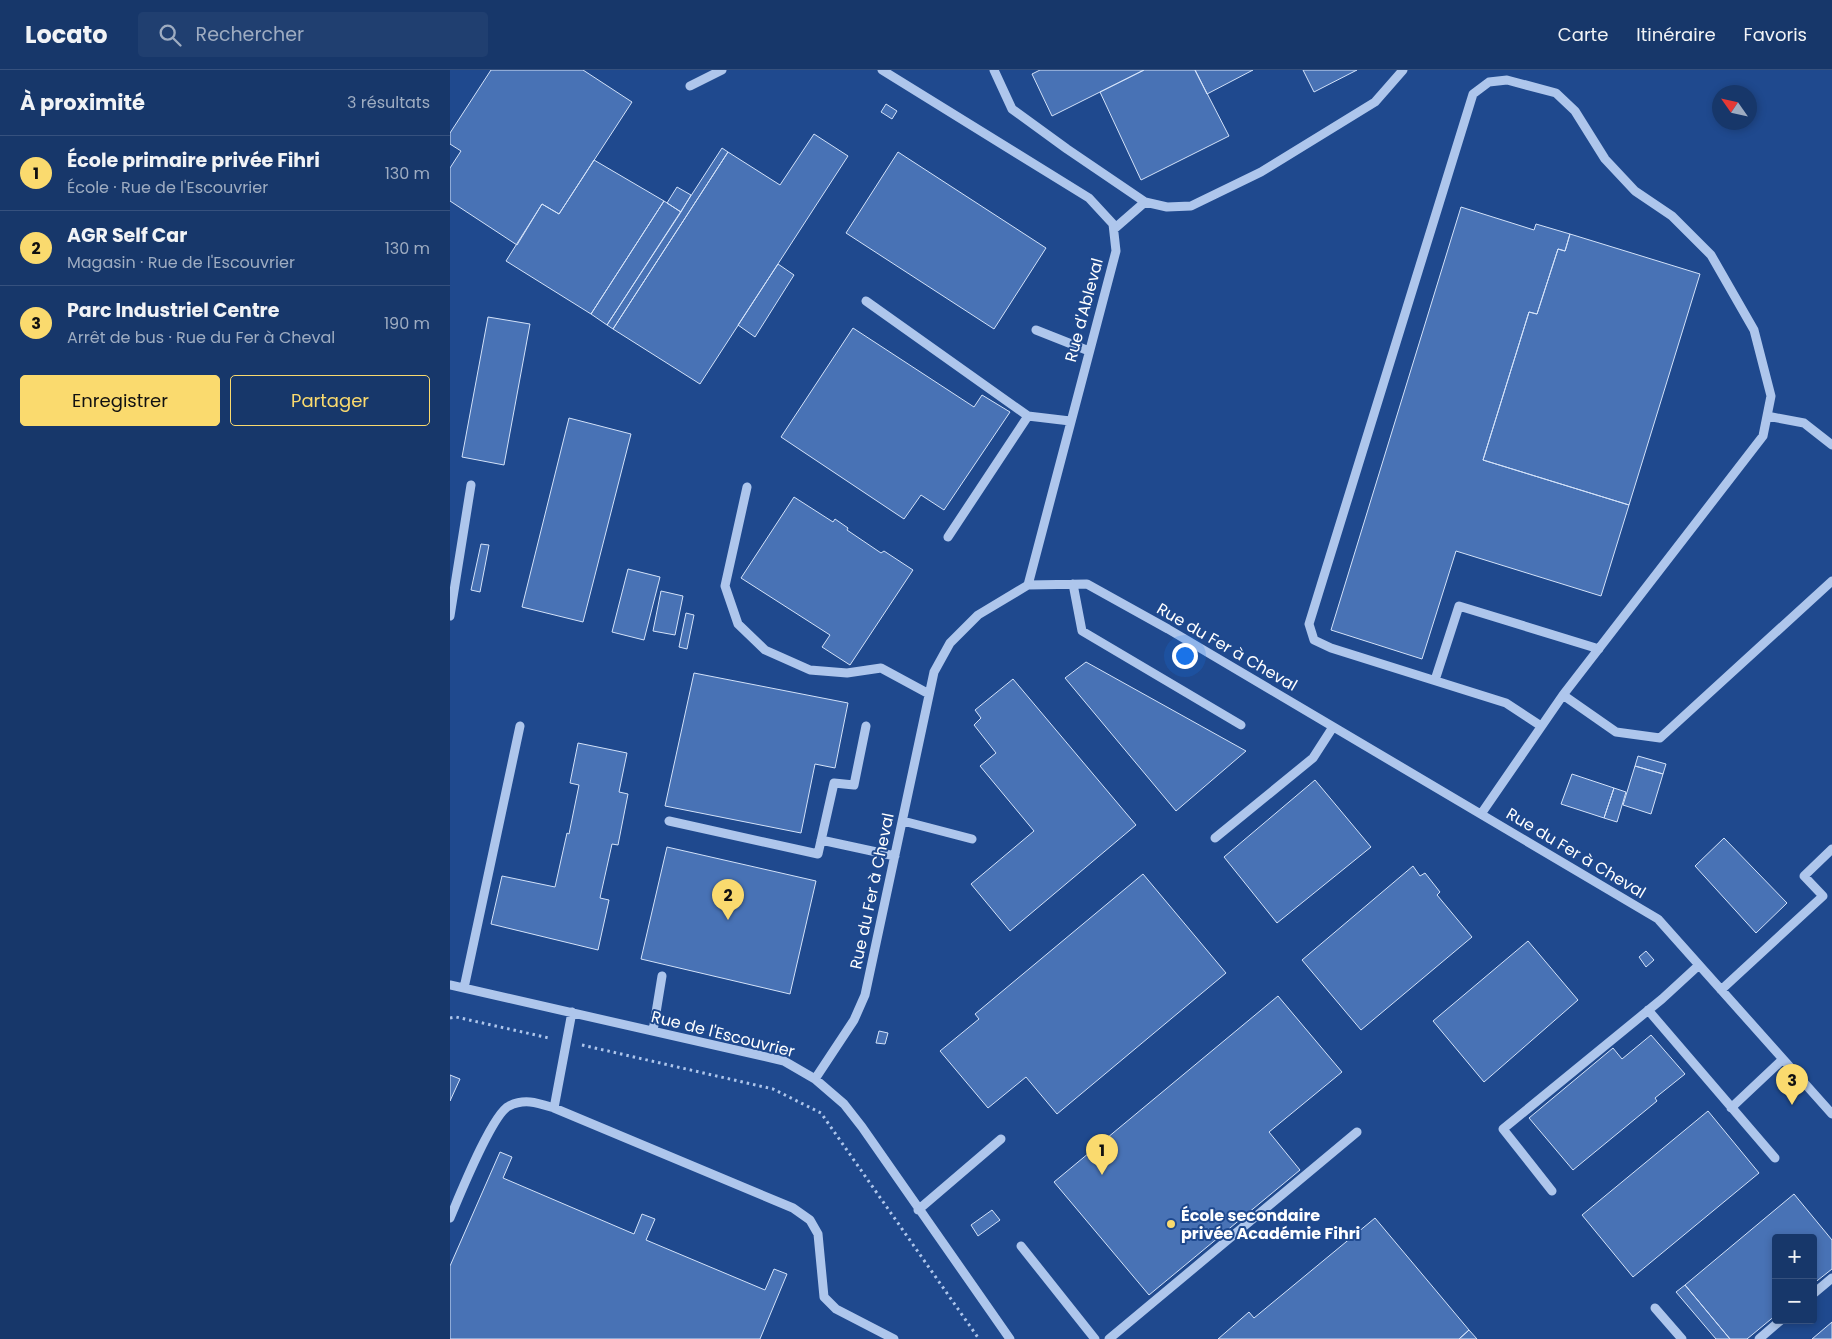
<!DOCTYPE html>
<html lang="fr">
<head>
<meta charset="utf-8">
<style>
  :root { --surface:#17376a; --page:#203f70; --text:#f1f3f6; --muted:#9eacc1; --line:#36517e; --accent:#fada6e }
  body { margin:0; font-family:Poppins,sans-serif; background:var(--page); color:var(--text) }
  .controls { position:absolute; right:15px; bottom:15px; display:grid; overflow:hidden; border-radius:5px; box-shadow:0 2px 8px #0003 }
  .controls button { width:45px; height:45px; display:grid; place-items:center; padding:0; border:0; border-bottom:1px solid var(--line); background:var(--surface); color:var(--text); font:25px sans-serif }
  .compass { position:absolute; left:1262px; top:15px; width:45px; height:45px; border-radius:50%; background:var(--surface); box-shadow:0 2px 8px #0003; rotate:304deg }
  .you { position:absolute; left:734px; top:585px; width:18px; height:18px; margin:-12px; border:4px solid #fff; border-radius:50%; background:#1a73e8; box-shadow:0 0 0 8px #1a73e833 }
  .badge { display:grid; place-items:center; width:32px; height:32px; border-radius:50%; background:var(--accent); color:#111; font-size:16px; font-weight:700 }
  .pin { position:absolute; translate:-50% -41px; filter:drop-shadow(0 1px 2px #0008) }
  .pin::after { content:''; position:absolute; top:26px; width:18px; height:15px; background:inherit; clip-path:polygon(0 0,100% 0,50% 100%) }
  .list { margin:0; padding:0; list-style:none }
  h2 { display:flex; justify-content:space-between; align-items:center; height:65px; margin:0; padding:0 20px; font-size:21px }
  h2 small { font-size:16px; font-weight:400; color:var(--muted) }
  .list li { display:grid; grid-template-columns:32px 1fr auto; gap:15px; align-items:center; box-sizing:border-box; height:75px; padding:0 20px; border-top:1px solid var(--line) }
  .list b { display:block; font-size:19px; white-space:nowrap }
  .list p { margin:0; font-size:16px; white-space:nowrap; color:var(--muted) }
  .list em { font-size:16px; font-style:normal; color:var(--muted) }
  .actions { display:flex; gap:10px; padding:15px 20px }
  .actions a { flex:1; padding:11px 0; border:1px solid var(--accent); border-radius:5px; text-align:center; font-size:18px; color:var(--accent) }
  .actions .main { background:var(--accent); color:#111 }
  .icon { flex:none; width:28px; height:28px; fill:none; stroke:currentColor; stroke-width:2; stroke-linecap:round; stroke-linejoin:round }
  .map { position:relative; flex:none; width:1382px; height:1269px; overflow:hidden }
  header { display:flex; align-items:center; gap:30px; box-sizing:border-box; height:70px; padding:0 25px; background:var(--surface); border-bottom:1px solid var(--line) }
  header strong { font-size:24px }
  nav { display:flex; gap:28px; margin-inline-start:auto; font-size:18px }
  .search { width:350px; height:45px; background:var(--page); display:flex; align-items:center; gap:12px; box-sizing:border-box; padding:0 18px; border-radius:5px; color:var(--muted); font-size:19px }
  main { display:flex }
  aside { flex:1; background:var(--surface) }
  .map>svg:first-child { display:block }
  .building { fill:#4872b5; stroke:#d3e2f9 }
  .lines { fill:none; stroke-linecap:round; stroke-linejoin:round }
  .path { stroke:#aec6ec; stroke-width:3; stroke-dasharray:2.5 4; stroke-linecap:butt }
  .minor { stroke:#aec6ec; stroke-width:9 }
  .poi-dot { fill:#fada6e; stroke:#1f498e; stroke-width:2 }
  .labels { text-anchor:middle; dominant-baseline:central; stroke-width:4; stroke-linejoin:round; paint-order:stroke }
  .street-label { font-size:16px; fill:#fff; stroke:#1f498e }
  .poi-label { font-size:16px; font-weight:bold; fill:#fff; stroke:#1f498e; text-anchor:start }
</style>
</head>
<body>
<header>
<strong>Locato</strong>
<div class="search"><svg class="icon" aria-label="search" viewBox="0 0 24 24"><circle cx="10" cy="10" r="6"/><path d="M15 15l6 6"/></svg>Rechercher</div>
<nav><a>Carte</a><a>Itinéraire</a><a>Favoris</a></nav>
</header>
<main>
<aside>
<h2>À proximité<small>3 résultats</small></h2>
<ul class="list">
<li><span class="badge">1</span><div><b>École primaire privée Fihri</b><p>École · Rue de l'Escouvrier</p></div><em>130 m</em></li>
<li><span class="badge">2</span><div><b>AGR Self Car</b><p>Magasin · Rue de l'Escouvrier</p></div><em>130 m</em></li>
<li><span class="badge">3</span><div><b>Parc Industriel Centre</b><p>Arrêt de bus · Rue du Fer à Cheval</p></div><em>190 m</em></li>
</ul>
<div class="actions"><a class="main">Enregistrer</a><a>Partager</a></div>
</aside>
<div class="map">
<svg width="1382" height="1269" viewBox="0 0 1382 1269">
  <rect width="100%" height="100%" fill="#1f498e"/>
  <path class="building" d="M41,0H133L182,32L109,144L92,134L67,175L0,131V98L11,81L0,74V63Z
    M590,0H694L602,46L582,4Z
    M694,0H745L779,66L691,110L650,22Z
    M745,0H803L757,24Z
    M853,0H907L864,22Z
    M436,34L447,41L442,49L431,42Z
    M364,64L398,86L250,314L163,259L278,82L330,115Z
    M272,78L278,82L163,259L157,255Z
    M448,82L596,178L544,259L396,163Z
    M144,90L214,131L141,244L56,191L92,134L109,144Z
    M227,117L241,125L231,142L217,133Z
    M214,131L231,142L157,255L141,244Z
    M1011,137L1084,160L1086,154L1120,164L1115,181L1108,179L1087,244L1079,242L1033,390L1179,435L1151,526L1006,481L972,589L881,560Z
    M1120,164L1250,204L1179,435L1033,390L1079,242L1087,244L1108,179L1115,181Z
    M328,194L344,205L305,267L288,255Z
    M38,247L80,254L54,395L12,387Z
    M403,258L524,337L532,325L560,342L494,440L471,425L454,449L331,367Z
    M119,348L181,364L133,552L72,537Z
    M344,427L383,452L385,449L398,458L397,460L431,483L434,481L463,500L400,595L372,577L380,565L291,508Z
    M31,474L39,475L30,522L21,520Z
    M178,499L210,507L194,570L162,562Z
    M211,521L233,526L225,565L203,561Z
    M236,543L244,545L237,579L229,577Z
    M636,592L796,681L726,741L615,608Z
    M244,603L398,633L385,698L365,694L351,763L215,736Z
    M563,609L686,755L560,861L521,814L584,761L530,696L546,683L524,655L531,648L525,640Z
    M128,673L177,683L169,722L178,724L168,775L162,774L150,828L159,830L148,880L41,854L52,806L105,817L117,763L119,764L129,715L120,713Z
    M1188,686L1216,694L1213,704L1185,696Z
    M1185,696L1213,704L1201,744L1173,735Z
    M1122,704L1164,718L1154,748L1111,734Z
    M865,710L921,777L827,853L774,787Z
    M1164,718L1176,722L1167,752L1154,748Z
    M1274,768L1337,833L1306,863L1245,796Z
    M217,777L366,811L340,924L191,889Z
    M963,796L970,806L975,803L990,822L987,825L1022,867L911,960L852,890Z
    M693,804L776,903L607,1044L576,1007L538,1038L490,981L529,949L525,944Z
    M1078,871L1128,930L1034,1012L983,951Z
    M1196,881L1204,890L1196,897L1189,887Z
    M828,926L892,1002L819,1062L850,1100L699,1225L604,1112Z
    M429,961L438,963L435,974L426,973Z
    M1201,965L1235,1004L1205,1028L1207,1031L1123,1100L1079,1048L1163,978L1172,989Z
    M0,1005L10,1009L0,1031Z
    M1258,1041L1309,1103L1183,1207L1132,1145Z
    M50,1082L62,1087L53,1108L184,1164L192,1144L205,1149L196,1170L315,1220L324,1199L337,1204L310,1269H0V1196Z
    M1344,1124L1382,1170V1199L1363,1214V1168H1326V1245L1297,1269H1280L1235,1215Z
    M542,1140L550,1150L528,1166L521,1155Z
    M925,1148L1019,1260L1009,1269H768L799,1242L804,1248Z
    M1235,1215L1280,1269H1266L1226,1222Z
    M1382,1252V1269H1362Z
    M1019,1260L1027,1269H1009Z"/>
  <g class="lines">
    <path class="path" d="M0,948L6,947L99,968
      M132,975L323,1019L371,1043L529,1269"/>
    <path class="minor" d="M432,0L639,128L663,154L666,181L578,515
      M544,0L562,39L617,79L695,132L717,137L741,136L811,102L925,32L953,0
      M240,16L272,0
      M664,159L695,132
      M416,231L578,346L498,467
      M586,260L639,281
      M578,346L620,351
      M1317,346L1354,353L1382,375
      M297,417L275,516L288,554L315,580L360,600L397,603L431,598L479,624
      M623,514L632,561L791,655
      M0,546L21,415
      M985,610L1009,536L1149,579
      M1113,625L1166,662L1210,668L1382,511
      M1031,744L1113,625L1313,366L1321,326L1304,260L1261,185L1222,146L1185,121L1155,89L1125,41L1106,23L1057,10L1039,12L1023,24L859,554L864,570L881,578L1056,633L1091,656
      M219,751L368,784L384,713L404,715L416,656
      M453,751L522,769
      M765,768L863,688L883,657
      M371,770L445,786
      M0,915L334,991L365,1009L394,1034L412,1057L560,1269
      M14,918L70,656
      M1271,920L1373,826L1354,806L1382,779
      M1198,940L1325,1088
      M203,961L212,906
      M365,1009L404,950L415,925L484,602L500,573L528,545L578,515L637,514L718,559L1208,849L1382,1044
      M104,1038L343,1138L360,1150L368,1164L374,1227L386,1239L444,1269
      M1281,1038L1333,989
      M1102,1121L1053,1059L1212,929L1249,895
      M468,1140L551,1069
      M0,1148C9,1127 42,1044 59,1036C75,1028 88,1033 104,1038L122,942
      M571,1176L645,1269
      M1363,1224L1382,1208
      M1205,1238L1232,1269
      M659,1269L907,1062
      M1309,1269L1331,1250"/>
  </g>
  <circle class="poi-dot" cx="721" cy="1154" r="5"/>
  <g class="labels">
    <g class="street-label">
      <text transform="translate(634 240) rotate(-75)">Rue d'Ableval</text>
      <text transform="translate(777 577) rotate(30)">Rue du Fer à Cheval</text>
      <text transform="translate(1126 783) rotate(31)">Rue du Fer à Cheval</text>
      <text transform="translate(422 821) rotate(-78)">Rue du Fer à Cheval</text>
      <text transform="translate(273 964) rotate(14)">Rue de l'Escouvrier</text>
    </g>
    <g class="poi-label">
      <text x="731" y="1145">École secondaire<tspan x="731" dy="18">privée Académie Fihri</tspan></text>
    </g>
  </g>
</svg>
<div class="controls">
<button>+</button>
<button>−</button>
</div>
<svg class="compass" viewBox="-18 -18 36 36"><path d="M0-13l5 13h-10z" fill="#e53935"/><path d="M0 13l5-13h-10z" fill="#9eacc1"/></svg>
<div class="you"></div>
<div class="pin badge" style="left:652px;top:1105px">1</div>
<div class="pin badge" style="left:278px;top:850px">2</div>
<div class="pin badge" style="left:1342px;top:1035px">3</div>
</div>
</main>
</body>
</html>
